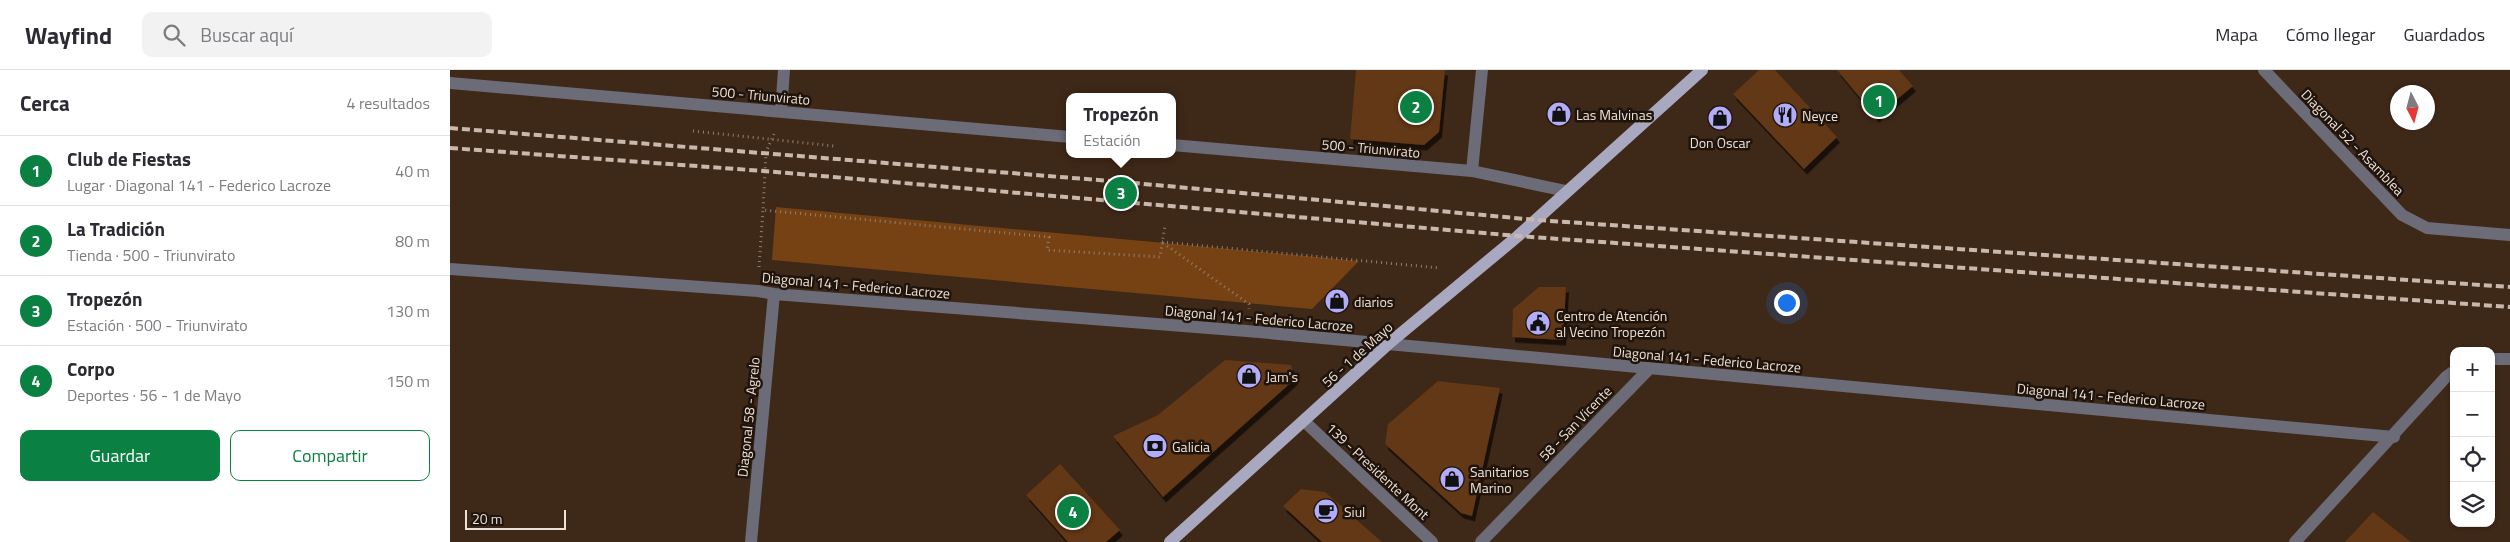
<!DOCTYPE html>
<html lang="es">
<head>
<meta charset="utf-8">
<style>
  :root { --surface:#fff; --page:#f2f2f3; --text:#2b2b33; --muted:#7c7c81; --line:#e1e1e2; --accent:#0b8043 }
  body { margin:0; font-family:"Titillium Web",sans-serif; background:var(--page); color:var(--text) }
  .controls { position:absolute; right:15px; bottom:15px; display:grid; overflow:hidden; border-radius:10px; box-shadow:0 1px 4px #0004 }
  .controls button { width:45px; height:45px; display:grid; place-items:center; padding:0; border:0; border-bottom:1px solid var(--line); background:var(--surface); color:var(--text); font:25px sans-serif }
  .compass { position:absolute; left:1940px; top:15px; width:45px; height:45px; border-radius:50%; background:var(--surface); box-shadow:0 1px 4px #0004; rotate:174deg }
  .scale { position:absolute; left:15px; bottom:12px; width:101px; box-sizing:border-box; padding-left:5px; border:2px solid #efe0d5; border-top:0; font-size:14px; line-height:18px; white-space:nowrap; color:#efe0d5; -webkit-text-stroke:4px #1e140c; paint-order:stroke }
  .you { position:absolute; left:1336px; top:232px; width:18px; height:18px; margin:-12px; border:4px solid #fff; border-radius:50%; background:#1a73e8; box-shadow:0 0 0 8px #1a73e833 }
  .badge { display:grid; place-items:center; width:32px; height:32px; border-radius:50%; background:var(--accent); color:#fff; font-size:16px; font-weight:700 }
  .pin { position:absolute; translate:-50% -50%; border:2px solid #fff; box-shadow:0 1px 5px #0006 }
  .popup { position:absolute; left:616px; top:23px; width:110px; height:65px; box-sizing:border-box; display:grid; place-content:center; border-radius:10px; background:var(--surface); filter:drop-shadow(0 1px 4px #0005); font-size:16px; white-space:nowrap; color:var(--muted) }
  .popup b { font-size:19px; color:var(--text) }
  .popup::after { content:''; position:absolute; left:50%; top:100%; margin-left:-10px; border:10px solid transparent; border-top-color:var(--surface) }
  .list { margin:0; padding:0; list-style:none }
  h2 { display:flex; justify-content:space-between; align-items:center; height:65px; margin:0; padding:0 20px; font-size:21px }
  h2 small { font-size:16px; font-weight:400; color:var(--muted) }
  .list li { display:grid; grid-template-columns:32px 1fr auto; gap:15px; align-items:center; box-sizing:border-box; height:70px; padding:0 20px; border-top:1px solid var(--line) }
  .list b { display:block; font-size:19px; white-space:nowrap }
  .list p { margin:0; font-size:16px; white-space:nowrap; color:var(--muted) }
  .list em { font-size:16px; font-style:normal; color:var(--muted) }
  .actions { display:flex; gap:10px; padding:15px 20px }
  .actions a { flex:1; padding:11px 0; border:1px solid var(--accent); border-radius:10px; text-align:center; font-size:18px; color:var(--accent) }
  .actions .main { background:var(--accent); color:#fff }
  .icon { flex:none; width:28px; height:28px; fill:none; stroke:currentColor; stroke-width:2; stroke-linecap:round; stroke-linejoin:round }
  .map { position:relative; flex:none; width:2060px; height:472px; overflow:hidden }
  header { display:flex; align-items:center; gap:30px; box-sizing:border-box; height:70px; padding:0 25px; background:var(--surface); border-bottom:1px solid var(--line) }
  header strong { font-size:24px }
  nav { display:flex; gap:28px; margin-inline-start:auto; font-size:18px }
  .search { width:350px; height:45px; background:var(--page); display:flex; align-items:center; gap:12px; box-sizing:border-box; padding:0 18px; border-radius:10px; color:var(--muted); font-size:19px }
  main { display:flex }
  aside { flex:1; background:var(--surface) }
  .map>svg:first-child { display:block }
  .green { fill:#774213 }
  .building { fill:#623713; filter:url(#shadow) }
  .lines { fill:none; stroke-linecap:round; stroke-linejoin:round }
  .path { stroke:#917e70; stroke-width:3; stroke-dasharray:1 4; stroke-linecap:butt }
  .minor { stroke:#6c6b78; stroke-width:12 }
  .major { stroke:#a9a8c1; stroke-width:12 }
  .rail { stroke:#c9b8ac; stroke-width:4; stroke-dasharray:8 4; stroke-linecap:butt }
  .labels { text-anchor:middle; dominant-baseline:central; stroke-width:5; stroke-linejoin:round; paint-order:stroke }
  .street-label { font-size:14px; fill:#efe0d5; stroke:#1e140c }
  .poi-label { font-size:14px; fill:#efe0d5; stroke:#1e140c; text-anchor:start }
</style>
</head>
<body>
<header>
<strong>Wayfind</strong>
<div class="search"><svg class="icon" aria-label="search" viewBox="0 0 24 24"><circle cx="10" cy="10" r="6"/><path d="M15 15l6 6"/></svg>Buscar aquí</div>
<nav><a>Mapa</a><a>Cómo llegar</a><a>Guardados</a></nav>
</header>
<main>
<aside>
<h2>Cerca<small>4 resultados</small></h2>
<ul class="list">
<li><span class="badge">1</span><div><b>Club de Fiestas</b><p>Lugar · Diagonal 141 - Federico Lacroze</p></div><em>40 m</em></li>
<li><span class="badge">2</span><div><b>La Tradición</b><p>Tienda · 500 - Triunvirato</p></div><em>80 m</em></li>
<li><span class="badge">3</span><div><b>Tropezón</b><p>Estación · 500 - Triunvirato</p></div><em>130 m</em></li>
<li><span class="badge">4</span><div><b>Corpo</b><p>Deportes · 56 - 1 de Mayo</p></div><em>150 m</em></li>
</ul>
<div class="actions"><a class="main">Guardar</a><a>Compartir</a></div>
</aside>
<div class="map">
<svg width="2060" height="472" viewBox="0 0 2060 472">
  <defs>
    <filter id="shadow"><feDropShadow dx="3" dy="5.5" stdDeviation="0" flood-color="#0009"/></filter>
  </defs>
  <rect width="100%" height="100%" fill="#3e2818"/>
  <path class="green" d="M326,137L909,191L862,239L322,190Z"/>
  <path class="building" d="M906,0H995L989,62L974,75L900,69Z
    M1309,0H1325L1387,67L1354,99L1283,24Z
    M1387,0H1449L1463,16L1426,47Z
    M1089,217H1116L1113,270L1062,267L1063,239Z
    M775,290L841,295L845,309L713,427L663,366L708,345Z
    M988,311L1050,318L1022,446L1011,443L935,374L938,354Z
    M610,394L670,460L656,472H618L576,425Z
    M851,419L875,422L932,472H872L833,436Z
    M1923,442L1961,472H1895Z"/>
  <g class="lines">
    <path class="path" d="M243,61L384,76
      M324,64L316,82L313,140L599,167L597,180L710,187L715,155
      M712,172L990,198
      M713,173L799,234V239
      M309,197L313,140"/>
    <path class="minor" d="M1814,0L1952,145L1977,158L2060,165
      M0,13L620,67
      M331,42L334,0
      M722,75L1022,101L1116,121
      M1022,101L1032,0
      M0,199L308,221L324,224L797,261L1944,367
      M2041,289H2060
      M854,351L982,472
      M301,472L324,224
      M1031,472L1199,299
      M1845,472L1996,307L2004,301"/>
    <path class="major" d="M720,472L937,275L1068,166L1252,0"/>
    <path class="rail" d="M0,58L673,112L1087,150L2060,217
      M0,78L314,101L1068,166L2060,237"/>
  </g>
  <defs>
    <symbol id="shop-disc" viewBox="-11 -11 22 22"><circle r="9.5" fill="#b3adf9" stroke="#1e140c"/><path d="M-5-2.5h2.3a2.7 3.5 0 0 1 5.4 0H5L5.5 6h-11ZM-1.5-2.5h3a1.5 2.3 0 0 0-3 0Z" fill="#111"/></symbol>
    <symbol id="restaurant-disc" viewBox="-11 -11 22 22"><circle r="9.5" fill="#b3adf9" stroke="#1e140c"/><path d="M-5-6h1v4h1v-4h1v4h1v-4h1v5L-1.5 .5V6h-2V.5L-5-1ZM5-6V6H3V1.5H1.5Q1.5-4 5-6Z" fill="#111"/></symbol>
    <symbol id="civic-disc" viewBox="-11 -11 22 22"><circle r="9.5" fill="#b3adf9" stroke="#1e140c"/><path d="M-.6-6.5H3V-4.5H.6V-3L4-1V1h2V6H-6V1h2V-1L-.6-3ZM-1.2 2.5V6h2.4V2.5Z" fill="#111"/></symbol>
    <symbol id="bank-disc" viewBox="-11 -11 22 22"><circle r="9.5" fill="#b3adf9" stroke="#1e140c"/><path d="M-6-4H6V4H-6ZM0-2.3a2.3 2.3 0 1 0 0 4.6a2.3 2.3 0 1 0 0-4.6Z" fill="#111"/></symbol>
    <symbol id="cafe-disc" viewBox="-11 -11 22 22"><circle r="9.5" fill="#b3adf9" stroke="#1e140c"/><path d="M-5.5-4.5H6V0H3Q3 3.5 0 3.5H-2.5Q-5.5 3.5-5.5 0ZM3-3.2v2h1.7v-2ZM-6 4.5H4V6H-6Z" fill="#111"/></symbol>
  </defs>
  <g fill-rule="evenodd">
    <use href="#shop-disc" x="1095" y="30" width="28" height="28"/>
    <use href="#restaurant-disc" x="1321" y="31" width="28" height="28"/>
    <use href="#shop-disc" x="1256" y="34" width="28" height="28"/>
    <use href="#shop-disc" x="873" y="217" width="28" height="28"/>
    <use href="#civic-disc" x="1074" y="239" width="28" height="28"/>
    <use href="#shop-disc" x="785" y="292" width="28" height="28"/>
    <use href="#bank-disc" x="691" y="362" width="28" height="28"/>
    <use href="#shop-disc" x="988" y="395" width="28" height="28"/>
    <use href="#cafe-disc" x="862" y="427" width="28" height="28"/>
  </g>
  <g class="labels">
    <g class="street-label">
      <text transform="translate(311 25) rotate(5)">500 - Triunvirato</text>
      <text transform="translate(1903 72) rotate(46)">Diagonal 52 - Asamblea</text>
      <text transform="translate(921 78) rotate(5)">500 - Triunvirato</text>
      <text transform="translate(406 215) rotate(5)">Diagonal 141 - Federico Lacroze</text>
      <text transform="translate(809 248) rotate(5)">Diagonal 141 - Federico Lacroze</text>
      <text transform="translate(907 284) rotate(-42)">56 - 1 de Mayo</text>
      <text transform="translate(1257 289) rotate(5)">Diagonal 141 - Federico Lacroze</text>
      <text transform="translate(1661 326) rotate(5)">Diagonal 141 - Federico Lacroze</text>
      <text transform="translate(298 347) rotate(-84)">Diagonal 58 - Agrelo</text>
      <text transform="translate(1125 353) rotate(-46)">58 - San Vicente</text>
      <text transform="translate(928 401) rotate(43)">139 - Presidente Mont</text>
    </g>
    <g class="poi-label">
      <text x="1126" y="44">Las Malvinas</text>
      <text x="1352" y="45">Neyce</text>
      <text x="1270" y="72" text-anchor="middle">Don Oscar</text>
      <text x="904" y="231">diarios</text>
      <text x="1106" y="245">Centro de Atención<tspan x="1106" dy="16">al Vecino Tropezón</tspan></text>
      <text x="816" y="306">Jam's</text>
      <text x="722" y="376">Galicia</text>
      <text x="1020" y="401">Sanitarios<tspan x="1020" dy="16">Marino</tspan></text>
      <text x="894" y="441">Siul</text>
    </g>
  </g>
</svg>
<div class="controls">
<button>+</button>
<button>−</button>
<button><svg class="icon" aria-label="locate" viewBox="0 0 24 24"><circle cx="12" cy="12" r="6"/><path d="M12 2v4M12 18v4M2 12h4M18 12h4"/></svg></button>
<button><svg class="icon" aria-label="layers" viewBox="0 0 24 24"><path d="M12 4l9 5-9 5-9-5zM3 14l9 5 9-5"/></svg></button>
</div>
<svg class="compass" viewBox="-18 -18 36 36"><path d="M0-13l5 13h-10z" fill="#e53935"/><path d="M0 13l5-13h-10z" fill="#7c7c81"/></svg>
<div class="scale">20 m</div>
<div class="you"></div>
<div class="pin badge" style="left:1429px;top:31px">1</div>
<div class="pin badge" style="left:966px;top:37px">2</div>
<div class="pin badge" style="left:671px;top:123px">3</div>
<div class="popup"><b>Tropezón</b>Estación</div>
<div class="pin badge" style="left:623px;top:442px">4</div>
</div>
</main>
</body>
</html>
